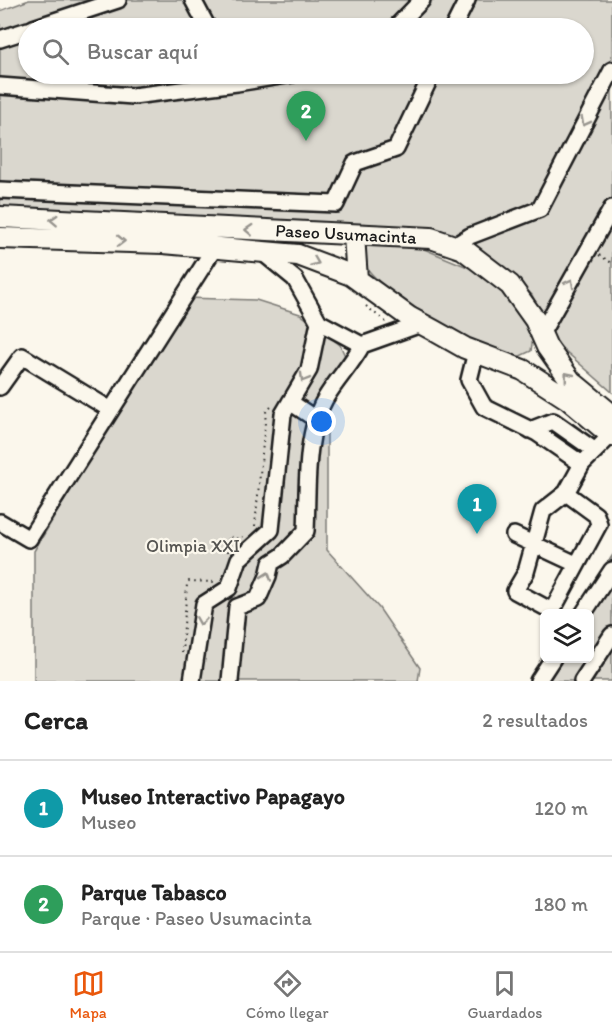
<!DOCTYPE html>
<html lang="es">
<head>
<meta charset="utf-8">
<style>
  :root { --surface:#fff; --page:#f6f6f6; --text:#222; --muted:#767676; --line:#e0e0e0; --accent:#ea580c }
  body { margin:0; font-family:Itim,sans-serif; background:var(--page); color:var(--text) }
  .controls { position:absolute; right:18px; bottom:18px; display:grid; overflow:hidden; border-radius:9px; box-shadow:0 2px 4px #0004 }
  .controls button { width:54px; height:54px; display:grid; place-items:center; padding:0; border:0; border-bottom:2px solid var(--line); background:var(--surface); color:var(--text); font:30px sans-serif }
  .you { position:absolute; left:322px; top:422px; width:21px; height:21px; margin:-15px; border:4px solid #fff; border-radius:50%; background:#1a73e8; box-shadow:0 0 0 9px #1a73e833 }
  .badge { display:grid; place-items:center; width:39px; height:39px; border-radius:50%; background:var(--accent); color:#fff; font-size:20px; font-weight:700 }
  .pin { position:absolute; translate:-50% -50px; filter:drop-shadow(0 2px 3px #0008) }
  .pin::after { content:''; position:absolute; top:32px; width:21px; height:18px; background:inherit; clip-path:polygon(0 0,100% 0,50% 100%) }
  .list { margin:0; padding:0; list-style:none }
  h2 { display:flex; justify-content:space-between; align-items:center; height:78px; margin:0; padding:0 24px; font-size:26px }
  h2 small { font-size:20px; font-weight:400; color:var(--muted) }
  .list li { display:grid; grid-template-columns:39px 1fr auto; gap:18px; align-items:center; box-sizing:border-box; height:96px; padding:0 24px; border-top:2px solid var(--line) }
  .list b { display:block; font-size:22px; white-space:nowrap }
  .list p { margin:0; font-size:20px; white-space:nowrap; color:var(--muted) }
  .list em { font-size:20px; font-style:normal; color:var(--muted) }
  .icon { flex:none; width:33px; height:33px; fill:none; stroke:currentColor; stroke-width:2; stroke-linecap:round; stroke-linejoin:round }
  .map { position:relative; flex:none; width:612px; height:681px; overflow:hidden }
  .search { position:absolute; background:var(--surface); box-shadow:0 2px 4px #0004; left:18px; right:18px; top:18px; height:66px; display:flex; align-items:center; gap:15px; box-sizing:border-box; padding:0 21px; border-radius:33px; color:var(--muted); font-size:22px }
  .sheet { height:270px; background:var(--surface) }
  nav { display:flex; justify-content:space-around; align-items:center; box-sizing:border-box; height:84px; border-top:2px solid var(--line); background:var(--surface); font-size:16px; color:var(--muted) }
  nav a { display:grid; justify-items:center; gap:3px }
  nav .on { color:var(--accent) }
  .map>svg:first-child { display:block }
  .green { fill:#dad7ce; stroke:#7b7a75; stroke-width:1.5; fill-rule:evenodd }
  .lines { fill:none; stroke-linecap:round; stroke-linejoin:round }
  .minor-casing { stroke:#1c1c1c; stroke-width:20 }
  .major-casing { stroke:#1c1c1c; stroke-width:24 }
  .path { stroke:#1c1c1c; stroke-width:2; stroke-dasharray:1.5 4.5; stroke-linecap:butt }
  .minor { stroke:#fbf7ec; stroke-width:15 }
  .major { stroke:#fbf7ec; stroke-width:20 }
  .oneway { stroke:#97948e }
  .labels { text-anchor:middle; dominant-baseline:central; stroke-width:4.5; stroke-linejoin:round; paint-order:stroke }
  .street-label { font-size:18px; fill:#1c1c1c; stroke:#fbf7ec }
  .park-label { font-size:18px; fill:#555451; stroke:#fbf7ec }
</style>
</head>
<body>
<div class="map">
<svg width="612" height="681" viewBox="0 0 612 681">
  <rect width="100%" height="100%" fill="#fbf7ec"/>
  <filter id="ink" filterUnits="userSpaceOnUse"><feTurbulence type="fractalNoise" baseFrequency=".0167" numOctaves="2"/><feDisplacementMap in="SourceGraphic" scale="12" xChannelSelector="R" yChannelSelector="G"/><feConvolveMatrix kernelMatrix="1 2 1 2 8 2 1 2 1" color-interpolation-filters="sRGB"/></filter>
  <g filter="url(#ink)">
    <path class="green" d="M29,0H612V392L555,342L532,295L516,279L464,242L0,208V11ZM28,28H584V74H28Z
      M375,244L424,249L487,275L516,308L533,337L531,351L516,358C496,351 473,346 454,337C420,320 387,293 363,264L364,247Z
      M185,298L256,300L300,314L340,345L352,371L327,406V550L379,608L420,668L418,681H34V551Z
      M612,556V681H531L545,659L590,658V614L575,613Z"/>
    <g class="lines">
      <defs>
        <path id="minor" d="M193,0L208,28
          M33,28L118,0
          M395,28L422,0
          M453,28L467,0
          M0,39L28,30
          M232,75L237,83L293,74
          M0,86L133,96L237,83
          M0,190L336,204L355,163L396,149L432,74
          M454,246L470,236L540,209L612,70
          M262,252L295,279L319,322L362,345L421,324
          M541,334L612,208
          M476,352L469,380L484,407L537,433L582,464
          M0,387L22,356L111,410
          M290,402L317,420
          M530,430L553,421L594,450
          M566,493L596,515L599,524L552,611L515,591L526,572L543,511Z
          M566,493L582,464L611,435
          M0,522L29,539L215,247
          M514,535L576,564
          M583,614L612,570
          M192,681L204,604L229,588L239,559L271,530L283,414L309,370L319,322
          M230,681L237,607L258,599L268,576L271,563L282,556L306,531C308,490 304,435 325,399C336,380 352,364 362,345
          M538,681L553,658
          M582,681L612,635"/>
        <path id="major" d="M0,217L431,238L463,249L510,285L535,320L547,347L571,381L612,415
          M354,235L357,279
          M0,238L163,243L298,255L351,275L409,317L433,330L465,348L523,370L568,399L612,436"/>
      </defs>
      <use href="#minor" class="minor-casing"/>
      <use href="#major" class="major-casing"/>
      <path class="path" d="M599,255L612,263
        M366,306L387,323
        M255,526L266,412L272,406
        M228,552L229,536L240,539L243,537
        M182,653L187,584L189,581L216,582"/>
      <use href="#minor" class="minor"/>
      <use href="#major" class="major"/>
    </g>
    <defs><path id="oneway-chevron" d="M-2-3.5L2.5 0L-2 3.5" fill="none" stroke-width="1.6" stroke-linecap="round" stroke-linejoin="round" transform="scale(1.5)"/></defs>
    <g class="oneway">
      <use href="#oneway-chevron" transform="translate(585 122) rotate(118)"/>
      <use href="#oneway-chevron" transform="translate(54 220) rotate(-177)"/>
      <use href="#oneway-chevron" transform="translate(249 230) rotate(-177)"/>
      <use href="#oneway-chevron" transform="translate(121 241) rotate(1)"/>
      <use href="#oneway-chevron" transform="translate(315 262) rotate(22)"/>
      <use href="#oneway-chevron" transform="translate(570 283) rotate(-61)"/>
      <use href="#oneway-chevron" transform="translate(568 376) rotate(-129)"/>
      <use href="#oneway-chevron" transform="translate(304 378) rotate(120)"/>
      <use href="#oneway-chevron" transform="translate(267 576) rotate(-71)"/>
      <use href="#oneway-chevron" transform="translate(201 621) rotate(99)"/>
    </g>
  </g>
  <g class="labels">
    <g class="street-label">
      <text transform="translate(346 234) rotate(3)">Paseo Usumacinta</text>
    </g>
    <g class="park-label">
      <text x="193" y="546">Olimpia XXI</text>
    </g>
  </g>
</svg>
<div class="controls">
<button><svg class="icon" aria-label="layers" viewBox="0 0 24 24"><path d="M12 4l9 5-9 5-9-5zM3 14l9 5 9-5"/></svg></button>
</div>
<div class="you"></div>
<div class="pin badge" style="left:477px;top:534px;background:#0f9aa8">1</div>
<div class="pin badge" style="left:306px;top:141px;background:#2e9e5b">2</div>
<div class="search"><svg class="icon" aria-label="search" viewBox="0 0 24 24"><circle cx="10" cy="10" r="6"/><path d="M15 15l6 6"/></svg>Buscar aquí</div>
</div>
<section class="sheet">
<h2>Cerca<small>2 resultados</small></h2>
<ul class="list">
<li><span class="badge" style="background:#0f9aa8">1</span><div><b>Museo Interactivo Papagayo</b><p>Museo</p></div><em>120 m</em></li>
<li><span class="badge" style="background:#2e9e5b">2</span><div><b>Parque Tabasco</b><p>Parque · Paseo Usumacinta</p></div><em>180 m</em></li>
</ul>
</section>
<nav>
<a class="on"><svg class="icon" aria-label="map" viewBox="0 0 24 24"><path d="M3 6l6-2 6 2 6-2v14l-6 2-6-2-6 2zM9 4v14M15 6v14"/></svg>Mapa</a>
<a><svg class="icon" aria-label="directions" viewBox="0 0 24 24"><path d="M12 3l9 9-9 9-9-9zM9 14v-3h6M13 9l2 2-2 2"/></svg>Cómo llegar</a>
<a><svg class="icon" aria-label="saved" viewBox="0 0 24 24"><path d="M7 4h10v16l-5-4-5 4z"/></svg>Guardados</a>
</nav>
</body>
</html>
